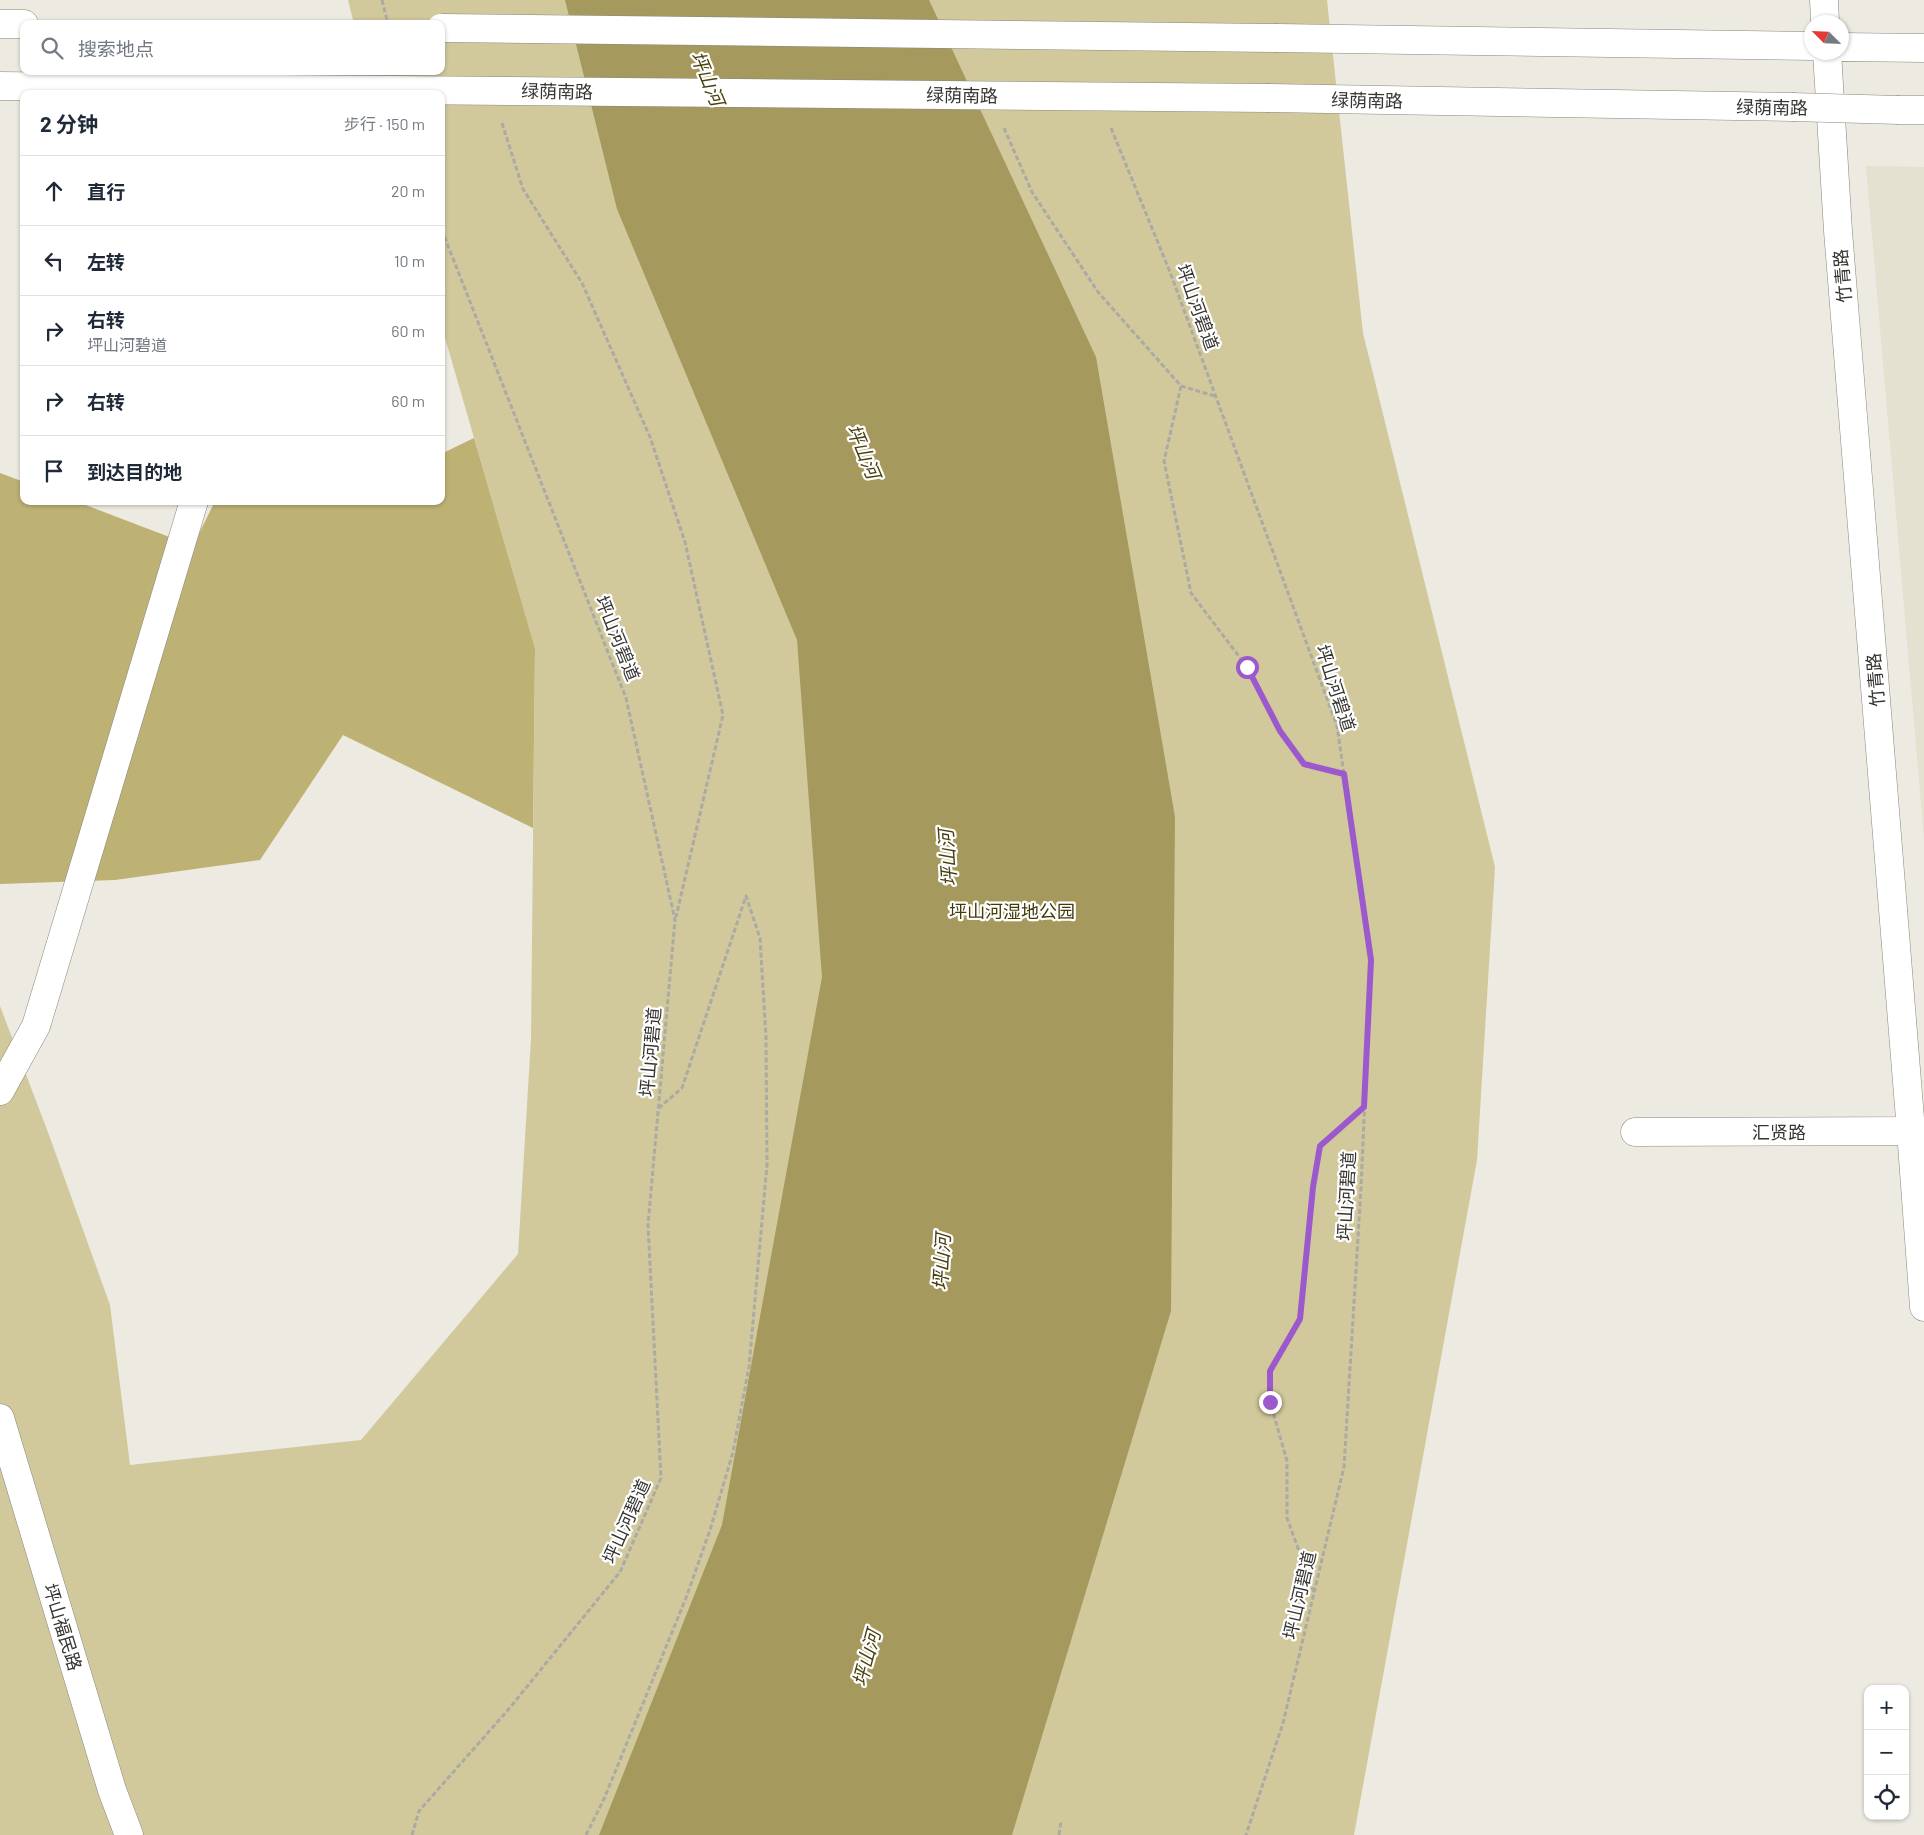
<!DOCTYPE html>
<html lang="zh">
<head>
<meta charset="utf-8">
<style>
  :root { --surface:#fff; --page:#f2f2f3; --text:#1f2937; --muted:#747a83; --line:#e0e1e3 }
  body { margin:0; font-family:Barlow,"Noto Sans SC",sans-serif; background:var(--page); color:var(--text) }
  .controls { position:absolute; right:15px; bottom:15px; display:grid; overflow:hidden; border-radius:10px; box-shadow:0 1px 4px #0004 }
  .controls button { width:45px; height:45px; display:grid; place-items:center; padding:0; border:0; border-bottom:1px solid var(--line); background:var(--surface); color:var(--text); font:25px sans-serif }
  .compass { position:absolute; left:1804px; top:15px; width:45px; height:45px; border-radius:50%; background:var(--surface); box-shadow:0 1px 4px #0004; rotate:294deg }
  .stop { position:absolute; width:15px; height:15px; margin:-11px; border:4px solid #9c59ce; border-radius:50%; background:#fff }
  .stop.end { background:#9c59ce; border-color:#fff; box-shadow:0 1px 5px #0008 }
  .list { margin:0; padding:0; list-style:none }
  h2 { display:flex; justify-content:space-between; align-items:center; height:65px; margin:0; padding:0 20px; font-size:21px }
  h2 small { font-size:16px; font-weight:400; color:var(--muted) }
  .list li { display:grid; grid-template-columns:32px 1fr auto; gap:15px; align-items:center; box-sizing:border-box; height:70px; padding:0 20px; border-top:1px solid var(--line) }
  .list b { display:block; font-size:19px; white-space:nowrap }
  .list p { margin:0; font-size:16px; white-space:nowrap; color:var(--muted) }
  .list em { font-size:16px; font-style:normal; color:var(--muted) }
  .icon { flex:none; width:28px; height:28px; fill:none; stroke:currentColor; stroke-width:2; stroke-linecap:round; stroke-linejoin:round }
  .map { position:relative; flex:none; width:1924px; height:1835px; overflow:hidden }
  .search { position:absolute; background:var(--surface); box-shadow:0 1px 4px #0004; left:20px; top:20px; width:425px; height:55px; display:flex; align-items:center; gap:12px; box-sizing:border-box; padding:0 18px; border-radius:10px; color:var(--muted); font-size:19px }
  .panel { position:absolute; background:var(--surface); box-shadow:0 1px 4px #0004; left:20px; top:90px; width:425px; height:415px; border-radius:10px }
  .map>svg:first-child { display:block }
  .built { fill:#e4e1d0 }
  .green { fill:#d1c99c }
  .forest { fill:#bdb174 }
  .water { fill:#a5995d }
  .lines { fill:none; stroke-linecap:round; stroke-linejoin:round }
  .minor-casing { stroke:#88877e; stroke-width:29 }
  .path { stroke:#abaaa3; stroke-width:3; stroke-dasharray:5 2.5; stroke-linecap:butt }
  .minor { stroke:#fff; stroke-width:28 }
  .minor-bridge-casing { stroke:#88877e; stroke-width:29; stroke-linecap:butt }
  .minor-bridge { stroke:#fff; stroke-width:28 }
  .route { stroke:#9c59ce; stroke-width:6 }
  .labels { text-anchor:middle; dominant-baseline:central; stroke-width:4.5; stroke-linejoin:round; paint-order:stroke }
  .street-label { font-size:18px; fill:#363532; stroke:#fff }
  .park-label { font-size:18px; fill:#433a08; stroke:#fff }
  .water-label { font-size:19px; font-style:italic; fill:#494010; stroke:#fff }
</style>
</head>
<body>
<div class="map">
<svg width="1924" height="1835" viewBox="0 0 1924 1835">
  <rect width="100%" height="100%" fill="#eceae1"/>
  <path class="built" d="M1866,166L1924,167V838Z"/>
  <path class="green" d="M348,0H1327L1363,333L1495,867L1477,1160L1354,1835H0V1006L49,1135L110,1305L130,1465L361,1440L518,1254L531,1039L535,648L441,324V94H375L368,71H441V24H354Z"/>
  <path class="forest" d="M474,438L535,648L533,828L343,735L260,860L115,880L0,884V473L24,482V501H75L193,546L215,501H441V454Z"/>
  <path class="water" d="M565,0H929L1096,357L1175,817L1171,1311L1012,1835H599L722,1525L822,977L797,640L617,209Z"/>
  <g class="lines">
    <defs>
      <path id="minor" d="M1824,0L1825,22
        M0,24H24
        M1277,38L1812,46
        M1842,47L1924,48
        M1827,52L1838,231L1911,1131L1924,1307
        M0,86L178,88
        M1269,98L1792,107
        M1899,110H1924
        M0,1091L36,1026L194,501
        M1635,1132L1924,1131
        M0,1418L112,1790L129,1835"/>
    </defs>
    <use href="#minor" class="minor-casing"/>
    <path class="path" d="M382,0L388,24
      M502,123L523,189L582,283L650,437L685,542L723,715L676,917
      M1004,128L1032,192L1098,292L1181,386L1215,396
      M1111,128L1170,272L1337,726L1371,960L1361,1188L1344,1467L1283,1723L1246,1835
      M1181,386L1164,461L1191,593L1247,667L1280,731L1304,764L1344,774
      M1314,1592L1287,1518V1461L1270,1402V1371L1300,1319L1313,1187L1320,1146L1364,1107
      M412,1835L419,1811L508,1710L620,1572L661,1478L648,1225L675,920L626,698L441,228
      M586,1835L604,1799L686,1598L710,1530L733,1452L749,1367L767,1165L766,1037L760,938L746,896L682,1088L659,1108
      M1059,1835L1061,1821"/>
    <use href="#minor" class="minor"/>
    <defs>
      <path id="minor-bridge" d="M441,28L1277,38
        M178,88L1269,98
        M1792,107L1899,110"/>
    </defs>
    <use href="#minor-bridge" class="minor-bridge-casing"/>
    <use href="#minor-bridge" class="minor-bridge"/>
  </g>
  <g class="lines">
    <path class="route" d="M1247,667L1280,731L1304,764L1344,774L1371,960L1364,1107L1320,1146L1313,1187L1300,1319L1270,1371V1402"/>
  </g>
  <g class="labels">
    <g class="street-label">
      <text transform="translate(557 91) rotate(1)">绿荫南路</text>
      <text transform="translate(962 95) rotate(1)">绿荫南路</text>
      <text transform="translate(1367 100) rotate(1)">绿荫南路</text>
      <text transform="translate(1772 107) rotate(1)">绿荫南路</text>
      <text transform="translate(1842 276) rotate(-95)">竹青路</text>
      <text transform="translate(1198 307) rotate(70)">坪山河碧道</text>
      <text transform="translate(618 638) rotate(68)">坪山河碧道</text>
      <text transform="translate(1875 680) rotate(-95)">竹青路</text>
      <text transform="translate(1336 688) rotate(72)">坪山河碧道</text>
      <text transform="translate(650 1052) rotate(-85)">坪山河碧道</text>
      <text x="1779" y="1132">汇贤路</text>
      <text transform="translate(1346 1196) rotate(-87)">坪山河碧道</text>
      <text transform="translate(626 1521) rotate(-66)">坪山河碧道</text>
      <text transform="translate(1299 1595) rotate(-77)">坪山河碧道</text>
      <text transform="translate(63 1627) rotate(73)">坪山福民路</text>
    </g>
    <g class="park-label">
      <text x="1012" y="911">坪山河湿地公园</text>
    </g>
    <g class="water-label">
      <text transform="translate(708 78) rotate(67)">坪山河</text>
      <text transform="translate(864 451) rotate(67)">坪山河</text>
      <text transform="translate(947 858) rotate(-94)">坪山河</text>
      <text transform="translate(941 1262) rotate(-87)">坪山河</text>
      <text transform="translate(866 1658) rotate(-75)">坪山河</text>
    </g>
  </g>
</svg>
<div class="controls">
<button>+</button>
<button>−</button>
<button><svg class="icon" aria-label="locate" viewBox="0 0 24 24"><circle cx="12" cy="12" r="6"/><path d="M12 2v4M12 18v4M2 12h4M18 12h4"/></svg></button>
</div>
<svg class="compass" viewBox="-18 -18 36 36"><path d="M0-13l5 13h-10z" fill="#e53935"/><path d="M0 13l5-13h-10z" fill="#747a83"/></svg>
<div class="stop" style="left:1247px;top:667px"></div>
<div class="stop end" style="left:1270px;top:1402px"></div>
<div class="search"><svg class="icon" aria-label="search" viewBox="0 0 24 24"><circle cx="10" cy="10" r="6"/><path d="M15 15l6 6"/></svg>搜索地点</div>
<section class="panel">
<h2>2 分钟<small>步行 · 150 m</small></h2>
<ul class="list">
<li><svg class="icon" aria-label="ahead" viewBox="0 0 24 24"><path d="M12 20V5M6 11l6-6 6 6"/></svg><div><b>直行</b></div><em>20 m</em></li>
<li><svg class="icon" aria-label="left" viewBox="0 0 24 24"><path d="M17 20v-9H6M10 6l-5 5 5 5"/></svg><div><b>左转</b></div><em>10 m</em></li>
<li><svg class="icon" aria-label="right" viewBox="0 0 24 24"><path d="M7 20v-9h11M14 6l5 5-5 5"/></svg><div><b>右转</b><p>坪山河碧道</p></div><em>60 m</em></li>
<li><svg class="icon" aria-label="right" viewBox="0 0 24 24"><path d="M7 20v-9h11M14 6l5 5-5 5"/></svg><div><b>右转</b></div><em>60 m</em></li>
<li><svg class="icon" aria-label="arrive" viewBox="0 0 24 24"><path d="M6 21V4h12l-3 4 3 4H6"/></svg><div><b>到达目的地</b></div></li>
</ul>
</section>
</div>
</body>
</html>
